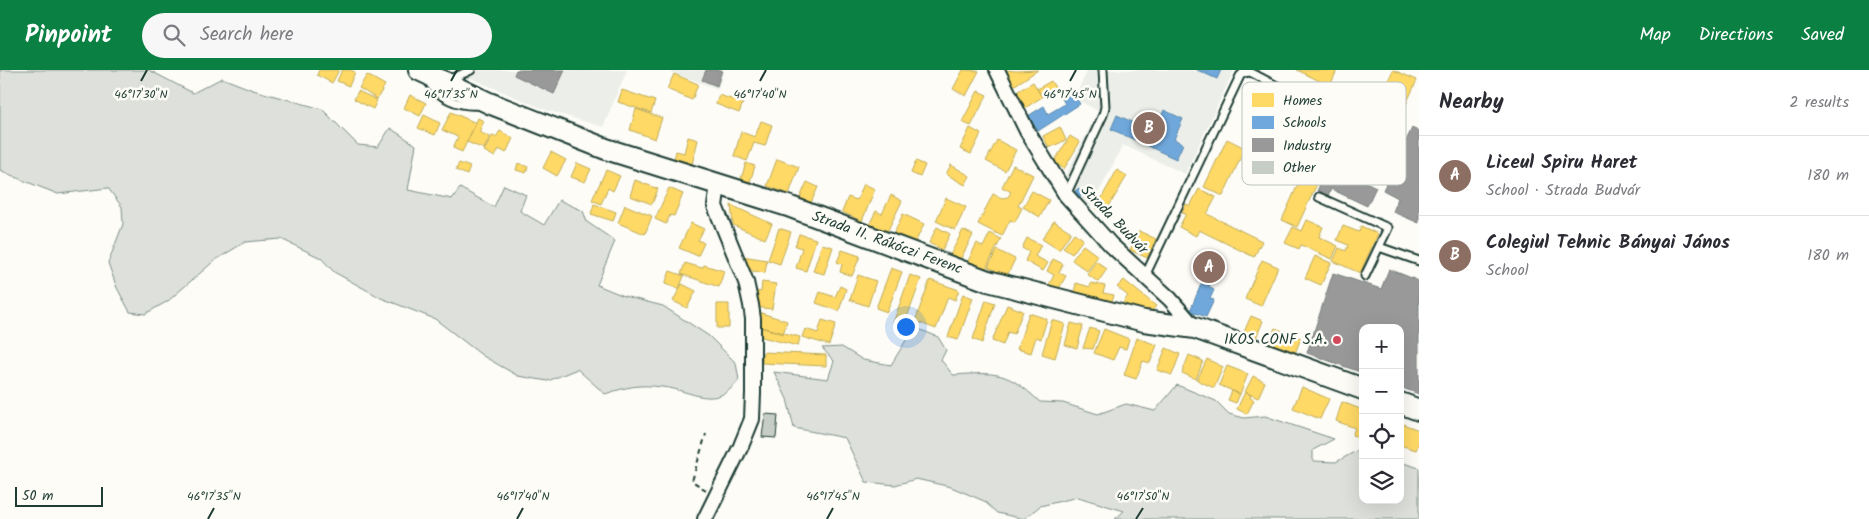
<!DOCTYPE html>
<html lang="en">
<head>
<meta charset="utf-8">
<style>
  :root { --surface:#fff; --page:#f7f7f7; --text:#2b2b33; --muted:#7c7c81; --line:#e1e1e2; --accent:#0b8043 }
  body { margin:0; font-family:Kalam,sans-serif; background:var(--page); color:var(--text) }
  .controls { position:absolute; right:15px; bottom:15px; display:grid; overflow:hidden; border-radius:10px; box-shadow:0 5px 20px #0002 }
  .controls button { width:45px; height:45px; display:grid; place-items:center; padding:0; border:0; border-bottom:1px solid var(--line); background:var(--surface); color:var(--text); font:25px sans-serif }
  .scale { position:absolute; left:15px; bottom:12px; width:88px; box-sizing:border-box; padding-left:5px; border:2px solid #1f3d34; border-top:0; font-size:14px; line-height:18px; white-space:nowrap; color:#1f3d34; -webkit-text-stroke:4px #fdfcf7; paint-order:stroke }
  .you { position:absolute; left:905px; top:256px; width:18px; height:18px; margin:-12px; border:4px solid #fff; border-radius:50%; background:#1a73e8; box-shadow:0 0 0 8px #1a73e833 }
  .badge { display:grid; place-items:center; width:32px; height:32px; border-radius:50%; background:var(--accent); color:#fff; font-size:16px; font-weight:700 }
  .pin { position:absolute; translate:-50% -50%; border:2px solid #fff; box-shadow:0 1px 5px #0006 }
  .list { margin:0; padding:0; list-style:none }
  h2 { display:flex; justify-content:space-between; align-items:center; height:65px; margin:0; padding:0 20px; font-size:21px }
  h2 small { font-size:16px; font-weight:400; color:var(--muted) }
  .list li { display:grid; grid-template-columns:32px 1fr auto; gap:15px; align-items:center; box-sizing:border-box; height:80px; padding:0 20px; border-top:1px solid var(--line) }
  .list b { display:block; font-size:19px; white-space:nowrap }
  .list p { margin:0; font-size:16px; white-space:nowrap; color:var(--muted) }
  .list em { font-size:16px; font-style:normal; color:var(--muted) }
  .icon { flex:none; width:28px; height:28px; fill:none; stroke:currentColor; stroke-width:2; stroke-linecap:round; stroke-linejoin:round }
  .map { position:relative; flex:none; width:1419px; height:449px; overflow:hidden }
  header { display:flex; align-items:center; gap:30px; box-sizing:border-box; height:70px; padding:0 25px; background:var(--accent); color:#fff }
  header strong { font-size:24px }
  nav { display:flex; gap:28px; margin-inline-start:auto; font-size:18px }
  .search { width:350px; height:45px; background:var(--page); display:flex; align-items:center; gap:12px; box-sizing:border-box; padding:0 18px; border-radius:28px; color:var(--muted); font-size:19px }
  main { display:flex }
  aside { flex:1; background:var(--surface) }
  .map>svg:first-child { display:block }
  .built { fill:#eceee9 }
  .green { fill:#dde0db; stroke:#7e8e88 }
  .homes { fill:#ffd966; stroke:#bcaa57 }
  .schools { fill:#6fa8dc; stroke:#5788aa }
  .industry { fill:#999; stroke:#747d7b }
  .building { fill:#c6cdc7; stroke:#1f3d34 }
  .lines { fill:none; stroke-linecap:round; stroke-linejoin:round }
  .service-casing { stroke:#1f3d34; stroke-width:11 }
  .minor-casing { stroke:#1f3d34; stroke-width:18 }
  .secondary-casing { stroke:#1f3d34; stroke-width:24 }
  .path { stroke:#1f3d34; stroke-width:2; stroke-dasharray:5 4; stroke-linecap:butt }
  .service { stroke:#fdfcf7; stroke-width:7 }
  .minor { stroke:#fdfcf7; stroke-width:14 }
  .secondary { stroke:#fdfcf7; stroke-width:20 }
  .ticks { fill:none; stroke:#1f3d34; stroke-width:2 }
  .poi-dot { fill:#d1495b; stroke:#fdfcf7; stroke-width:2 }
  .labels { text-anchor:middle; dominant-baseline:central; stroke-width:5; stroke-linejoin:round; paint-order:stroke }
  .street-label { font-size:15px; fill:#1f3d34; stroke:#fdfcf7 }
  .poi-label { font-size:15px; fill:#1f3d34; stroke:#fdfcf7; text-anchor:end }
  .key { fill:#fdfcf7; stroke:#bac3bc; stroke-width:1 }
  .key-label { font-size:14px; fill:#1f3d34 }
  .ticks-label { font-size:12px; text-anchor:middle; fill:#1f3d34; stroke:#fdfcf7; stroke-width:5; stroke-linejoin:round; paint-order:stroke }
</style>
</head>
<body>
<header>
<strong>Pinpoint</strong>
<div class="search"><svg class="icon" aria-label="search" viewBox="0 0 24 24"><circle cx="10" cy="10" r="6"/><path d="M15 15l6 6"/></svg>Search here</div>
<nav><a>Map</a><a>Directions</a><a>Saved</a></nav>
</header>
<main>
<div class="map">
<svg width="1419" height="449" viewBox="0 0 1419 449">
  <rect width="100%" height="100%" fill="#fdfcf7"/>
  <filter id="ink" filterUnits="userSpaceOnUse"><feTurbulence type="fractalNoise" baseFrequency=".02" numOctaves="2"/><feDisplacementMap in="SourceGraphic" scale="10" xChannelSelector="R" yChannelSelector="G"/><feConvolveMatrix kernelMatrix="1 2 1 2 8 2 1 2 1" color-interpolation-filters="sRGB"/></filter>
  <g filter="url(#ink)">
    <path class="built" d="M465,0H627L603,57L546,40L468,7Z
      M665,0H724L718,19Z
      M1088,0H1234L1185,104L1123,75L1088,143L1062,112L1098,41L1074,28Z"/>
    <path class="green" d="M0,0H149L193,23L222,8L253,20L322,39L358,75L378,77L390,58L416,75L408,120L452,129L460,118L494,137L504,115L526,125L520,141L544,155L559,130L583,141L587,152L615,171L597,215L624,226L663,236L709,266L736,293L739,310C714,342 693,320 662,317C638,314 627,317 605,324L577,299L548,311L518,306L483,286L435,249L381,228L334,202L321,188L281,169L245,172L214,191L168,231L145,244L130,242L117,218L108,193L123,154L122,137L108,118L58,124L22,110L0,100Z
      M914,257L938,267L946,280L941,290L953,305C997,302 1007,301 1040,332L1063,333L1098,344L1126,334L1155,341L1177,315L1216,331L1229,344L1244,348L1265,346L1334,369L1313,380V391L1336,392L1358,380L1363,382V430H1400V392L1419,398V449H1115L1124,441L1078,427L1040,436L1024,449L997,443L984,431L951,417L916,409L895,415L866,412L845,368L794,358L787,329L774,302L828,309L834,291L822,278L842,277L863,290L891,295Z"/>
    <path class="homes" d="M319,0H339L332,13L317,5Z
      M342,0H350L355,2L349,16L337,11Z
      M963,0L979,1L966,26L953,19Z
      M1005,0L1016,1L1038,0L1012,17L1003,2Z
      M1297,0H1337L1330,16Z
      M1393,0L1417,10L1377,98L1353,85Z
      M674,4L698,14L692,30L667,19Z
      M367,5L385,15L377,29L359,18Z
      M1051,11L1056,19L1042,27L1037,19Z
      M1033,12L1042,27L1025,38L1015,23Z
      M622,20L655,31L651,43L618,32Z
      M358,21L377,30L373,39L354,29Z
      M978,21L987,25L971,56L962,52Z
      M410,25L426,33L420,46L404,38Z
      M719,25L743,33L739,43L716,34Z
      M636,39L662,48L655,69L630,60Z
      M451,42L476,53L462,82L453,78L458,67L442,60Z
      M424,45L440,53L435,65L418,58Z
      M478,48L484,51L479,62L490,67L484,79L467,72Z
      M761,51L772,55L765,76L754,73L747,91L734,86L741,62L755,67Z
      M1060,57L1066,70L1049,78L1043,66Z
      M970,58L981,64L971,84L960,79Z
      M500,61L513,68L506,83L499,79L495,87L484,81L492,66L496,67Z
      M1070,66L1080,72L1064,99L1054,92Z
      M688,67L698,70L692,94L674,89L676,81L684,83Z
      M1227,69L1245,78L1223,126L1204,117Z
      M997,70L1016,80L1005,101L986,91Z
      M551,82L566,90L557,106L543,98Z
      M777,89L799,97L789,124L767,116Z
      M916,91L925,95L920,107L911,103Z
      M459,93L470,97L467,105L456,100Z
      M518,93L528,97L526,103L516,100Z
      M577,93L591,99L585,112L571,107Z
      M746,93L755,96L749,115L740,112Z
      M1307,94L1323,101L1297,157L1282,150Z
      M951,95L970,106L965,115L946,104Z
      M1013,95L1033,105L1018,136L1022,138L1015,152L1010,150L1002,166L978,154L993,124L1002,128L1008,127L1011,122L1002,117Z
      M606,100L620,106L613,121L608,118L601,134L592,130Z
      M1117,100L1127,106L1105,143L1096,138Z
      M635,110L658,119L652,134L630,126Z
      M807,112L818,117L810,135L799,130Z
      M864,114L875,119L862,151L842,142L848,127L857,130Z
      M669,118L683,124L674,146L670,145L666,154L655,149Z
      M1199,119L1216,127L1207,144L1262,171L1254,187L1199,160L1196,166L1179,157L1186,144L1182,143L1186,134L1190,136Z
      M1032,121L1049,130L1040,147L1023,137Z
      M891,125L902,131L886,164L869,155L876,141L882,144Z
      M946,128L966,137L955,160L936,151Z
      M594,134L616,142L613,151L591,144Z
      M625,135L652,146L645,164L618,153Z
      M731,135L772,154L765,169L733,155Z
      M903,144L924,154L914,175L893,165Z
      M1307,150L1323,157L1319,167L1338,176L1332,189L1301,175L1299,179L1285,173L1293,157L1302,161Z
      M1054,151L1071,162L1059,180L1042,169Z
      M691,153L704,159L698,170L704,173L698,186L679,178Z
      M1343,156L1359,162L1361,156L1378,164L1360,203L1333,191L1339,178L1346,181L1348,175L1337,170Z
      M937,157L950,164L942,180L929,173Z
      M779,158L791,162L780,194L768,190Z
      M963,160L973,165L958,194L948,189Z
      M1139,161L1156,169L1147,188L1130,180L1132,175L1129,173L1133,165L1137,166Z
      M990,163L1001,169L984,202L967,193L977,173L983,177Z
      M1074,163L1083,169L1072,184L1063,178Z
      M799,164L816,169L806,201L796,198L802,178L795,176Z
      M1027,168L1041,175L1035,186L1048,193L1043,201L1025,191L1029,182L1022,178Z
      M822,174L833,177L824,204L813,201Z
      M1083,175L1098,186L1087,201L1072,190Z
      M842,180L860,186L852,206L840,202L842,194L837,192Z
      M997,180L1015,189L1007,206L988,197Z
      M742,186L767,190L765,203L747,200Z
      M1315,186L1331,193L1321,215L1305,208Z
      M1053,189L1063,194L1059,203L1066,206L1057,222L1048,217L1054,205L1047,201Z
      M1262,190L1278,197L1261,236L1245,229Z
      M1096,191L1107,199L1098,212L1087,204Z
      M685,193L702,198L704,195L724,201L719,217L681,204Z
      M891,198L902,202L887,242L876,238Z
      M670,201L684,206L679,219L665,214Z
      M858,205L876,211L868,236L850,230Z
      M910,205L921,209L904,256L893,253Z
      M930,210L959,220L955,230L948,227L936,259L915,251Z
      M1124,210L1156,236L1148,246L1119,238L1128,226L1117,217Z
      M762,212L776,214L772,239L754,237L756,221L761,222Z
      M1076,213L1090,217L1091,213L1105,216L1103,223L1114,225L1112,232L1074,223Z
      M682,214L696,221L687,238L673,231Z
      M840,216L846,219L839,241L816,233L820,222L835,227Z
      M963,224L973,228L958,270L948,267Z
      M986,230L995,233L982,273L973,269Z
      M717,234H729V258H717Z
      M1007,235L1023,241L1014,264L1008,262L1003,275L992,271Z
      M761,243L787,251L783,264L757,256Z
      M1029,243L1047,249L1041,269L1036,267L1031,283L1017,279Z
      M1251,246L1263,251L1256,268L1244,262Z
      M822,250L836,254L829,275L802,267L805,259L818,263Z
      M1052,250L1065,254L1055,288L1042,284Z
      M1071,253L1083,256L1077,278L1065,275Z
      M761,257L800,267L798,276L758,266Z
      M1090,258L1099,261L1093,279L1083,278Z
      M1275,258L1301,268L1294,286L1268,275Z
      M1104,259L1129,269L1126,279L1119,277L1113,290L1094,283Z
      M1137,268L1157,275L1150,293L1143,291L1136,309L1124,305Z
      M1166,278L1180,284L1172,305L1157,300Z
      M763,282L826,285V296L762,293Z
      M1189,285L1203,291L1196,309L1182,303Z
      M1207,289L1223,297L1214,318L1197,310Z
      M1227,296L1248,304L1240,324L1219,315Z
      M1253,306L1265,312L1258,328L1245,322Z
      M1302,317L1329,329L1320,349L1293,338Z
      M1232,321L1240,324L1236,333L1228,330Z
      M1245,322L1251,325L1250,328L1254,330L1247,344L1237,339Z
      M1342,332L1363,340V369L1352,365L1355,358L1336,351Z
      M1400,353L1419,360V373L1416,380L1400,375Z"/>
    <path class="schools" d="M1197,0H1221L1217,9Z
      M1069,17L1080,34L1038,61L1028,46L1044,36L1048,44L1065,34L1059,23Z
      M1164,40L1183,49L1174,69L1183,74L1176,89L1111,59L1117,45L1154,62Z
      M1079,118L1083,124L1080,127L1075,121Z
      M1209,195L1217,199L1209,217L1214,220L1210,229L1214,230L1206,247L1190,241Z"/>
    <path class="industry" d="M516,0H565L554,24L514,5Z
      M706,0H722L717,16L702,10Z
      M1412,58L1419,61V153L1393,142L1398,128L1383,120Z
      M1329,94L1376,117L1367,136L1331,119L1328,126L1317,121Z
      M1389,199L1419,211V324L1400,317V258H1363V303L1307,283L1333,203L1381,219Z"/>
    <path class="building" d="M765,344L778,345L776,368L762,367Z"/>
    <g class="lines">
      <defs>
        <path id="service" d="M449,10L471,0
          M428,11C438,28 459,37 479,35
          M1066,125L1103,45L1105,37L1103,0
          M1319,127L1388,158L1365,206
          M1379,177L1419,191
          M1145,206L1240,6L1243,3L1250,2L1317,37"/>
        <path id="minor" d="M997,0L1027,61L1066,125L1111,175L1170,229L1195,258
          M705,449L741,376L752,349L753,323V249L751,235L746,212L715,136L718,114"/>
        <path id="secondary" d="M419,0L489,33L606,79L788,136L988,211L1144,251L1195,258L1363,319
          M1400,333L1419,340"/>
      </defs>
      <use href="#service" class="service-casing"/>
      <use href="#minor" class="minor-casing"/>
      <use href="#secondary" class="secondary-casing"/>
      <path class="path" d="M706,420L692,411L706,364"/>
      <use href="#service" class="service"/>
      <use href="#minor" class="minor"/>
      <use href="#secondary" class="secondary"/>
    </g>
  </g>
  <path class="ticks" d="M141,11L147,0M451,11L457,0M760,11L766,0M1070,11L1076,0M208,449L214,438M517,449L523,438M827,449L833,438M1136,449L1143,438"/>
  <circle class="poi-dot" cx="1337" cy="270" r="5"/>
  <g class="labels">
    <g class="street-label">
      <text transform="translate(1114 150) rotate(46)">Strada Budvár</text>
      <text transform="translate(887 173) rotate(20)">Strada II. Rákóczi Ferenc</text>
    </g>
    <g class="poi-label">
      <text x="1327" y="270">IKOS CONF S.A.</text>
    </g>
  </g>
  <rect x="1242" y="12" width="164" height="103" rx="8" class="key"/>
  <rect x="1252" y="23" width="22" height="14" fill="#ffd966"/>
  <rect x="1252" y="46" width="22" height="13" fill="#6fa8dc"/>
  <rect x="1252" y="68" width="22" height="14" fill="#999"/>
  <rect x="1252" y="91" width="22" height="13" fill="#c6cdc7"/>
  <g class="key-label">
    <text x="1283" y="35">Homes</text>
    <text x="1283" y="57">Schools</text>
    <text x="1283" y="80">Industry</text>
    <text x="1283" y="102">Other</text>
  </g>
  <g class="ticks-label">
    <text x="141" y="28">46°17'30"N</text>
    <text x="451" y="28">46°17'35"N</text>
    <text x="760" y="28">46°17'40"N</text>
    <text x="1070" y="28">46°17'45"N</text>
    <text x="214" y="430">46°17'35"N</text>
    <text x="523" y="430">46°17'40"N</text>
    <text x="833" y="430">46°17'45"N</text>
    <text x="1143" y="430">46°17'50"N</text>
  </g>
</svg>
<div class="controls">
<button>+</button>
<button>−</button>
<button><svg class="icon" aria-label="locate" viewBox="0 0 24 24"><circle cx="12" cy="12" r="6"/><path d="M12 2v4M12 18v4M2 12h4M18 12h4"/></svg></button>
<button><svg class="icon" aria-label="layers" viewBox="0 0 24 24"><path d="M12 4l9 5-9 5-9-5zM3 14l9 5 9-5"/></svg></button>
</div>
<div class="scale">50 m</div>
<div class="you"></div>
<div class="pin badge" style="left:1209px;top:197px;background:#8d6e63">A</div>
<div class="pin badge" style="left:1149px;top:58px;background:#8d6e63">B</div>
</div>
<aside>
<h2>Nearby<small>2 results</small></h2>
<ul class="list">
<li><span class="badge" style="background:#8d6e63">A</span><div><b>Liceul Spiru Haret</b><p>School · Strada Budvár</p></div><em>180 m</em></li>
<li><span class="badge" style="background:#8d6e63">B</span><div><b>Colegiul Tehnic Bányai János</b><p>School</p></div><em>180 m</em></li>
</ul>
</aside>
</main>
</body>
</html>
